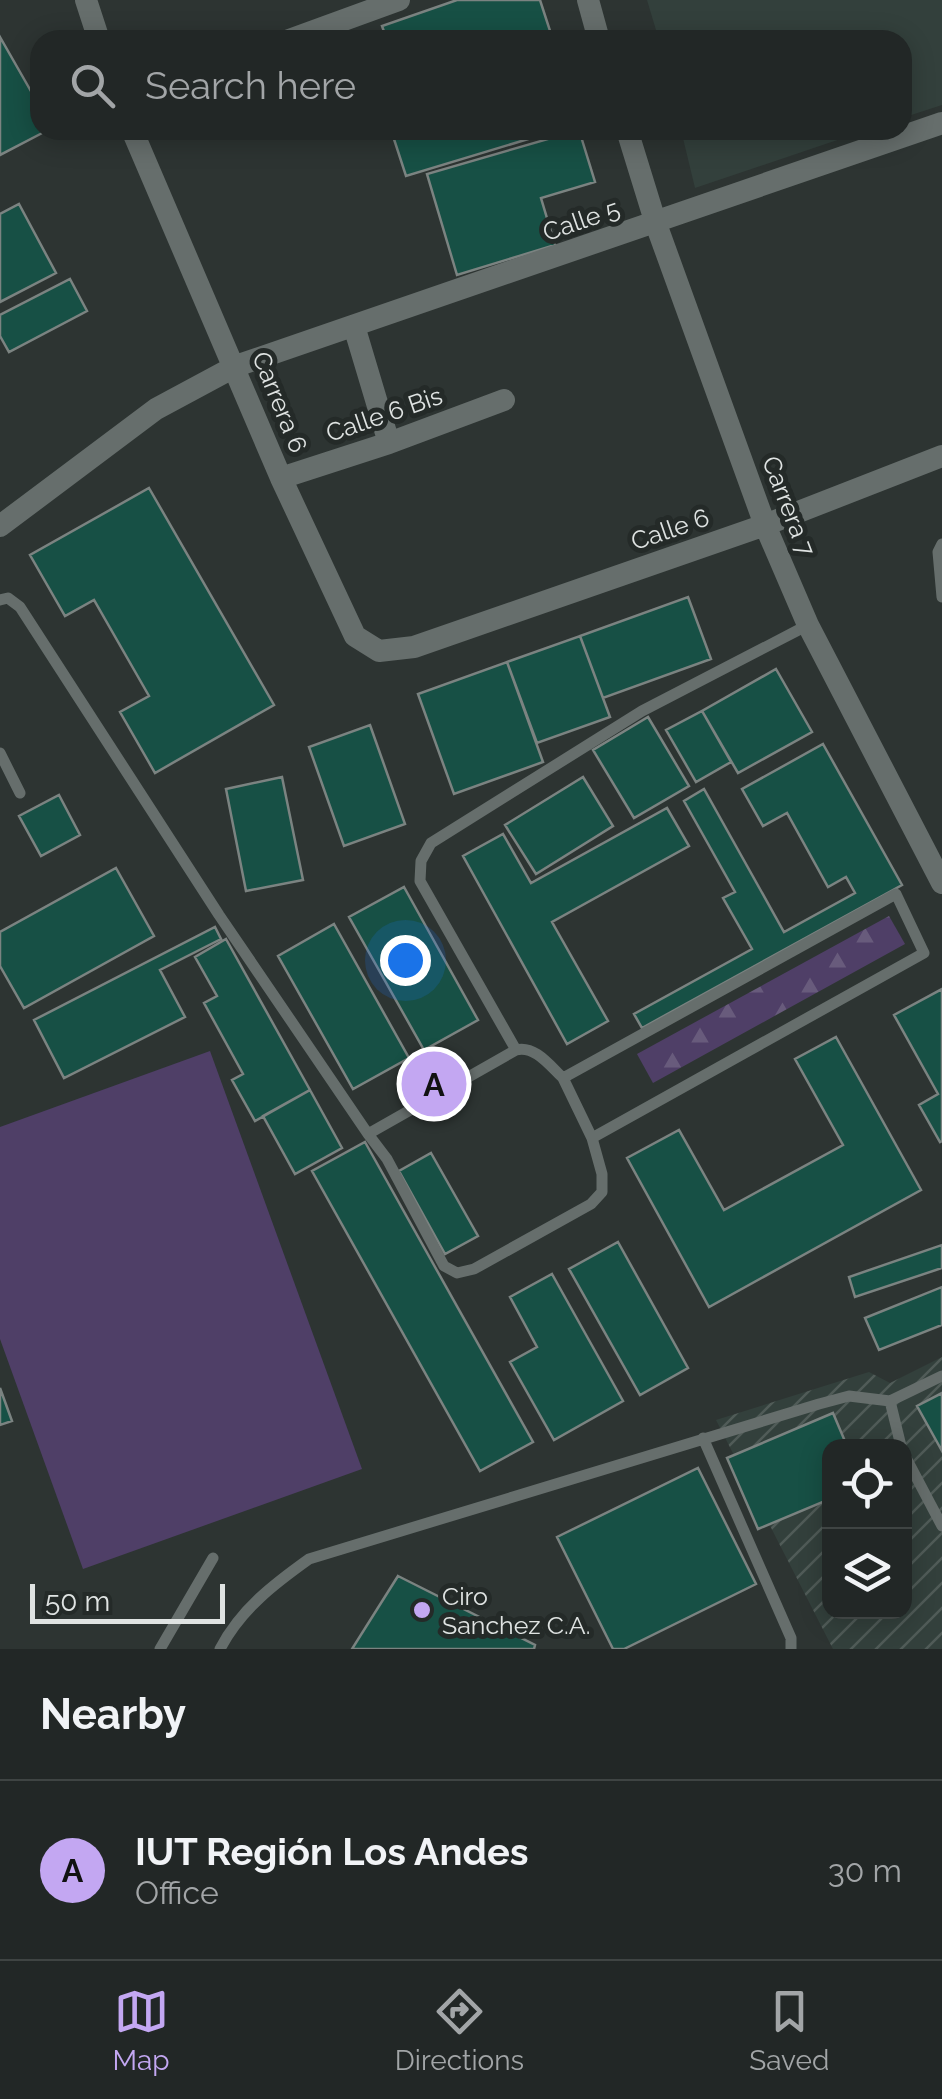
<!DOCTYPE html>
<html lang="en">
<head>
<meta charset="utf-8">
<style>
  :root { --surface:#222726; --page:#2e3332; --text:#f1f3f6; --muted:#a2a5a7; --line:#3f4443; --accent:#c3a7f2 }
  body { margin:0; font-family:Raleway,sans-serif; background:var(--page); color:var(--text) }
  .controls { position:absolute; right:30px; bottom:30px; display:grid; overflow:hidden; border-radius:20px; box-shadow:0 5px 25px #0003 }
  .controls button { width:90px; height:90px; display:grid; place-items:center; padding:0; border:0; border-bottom:2px solid var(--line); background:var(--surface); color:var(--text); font:50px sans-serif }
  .scale { position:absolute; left:30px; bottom:25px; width:195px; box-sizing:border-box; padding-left:10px; border:5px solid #dfe3e2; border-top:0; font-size:28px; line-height:35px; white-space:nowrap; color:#dfe3e2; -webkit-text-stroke:8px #242a28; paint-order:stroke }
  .you { position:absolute; left:405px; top:960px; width:35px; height:35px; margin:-25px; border:8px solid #fff; border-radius:50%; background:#1a73e8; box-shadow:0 0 0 15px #1a73e833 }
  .badge { display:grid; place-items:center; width:65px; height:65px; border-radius:50%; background:var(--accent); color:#111; font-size:32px; font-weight:700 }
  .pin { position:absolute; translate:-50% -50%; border:5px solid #fff; box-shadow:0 2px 10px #0006 }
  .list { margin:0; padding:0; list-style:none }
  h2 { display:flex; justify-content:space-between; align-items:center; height:130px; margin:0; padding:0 40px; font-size:42px }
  h2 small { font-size:32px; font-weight:400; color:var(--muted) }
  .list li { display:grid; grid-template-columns:65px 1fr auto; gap:30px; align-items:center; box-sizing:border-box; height:180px; padding:0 40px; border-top:2px solid var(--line) }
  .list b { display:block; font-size:38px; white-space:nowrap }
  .list p { margin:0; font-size:32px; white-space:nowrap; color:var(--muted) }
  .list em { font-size:32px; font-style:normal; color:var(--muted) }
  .icon { flex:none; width:55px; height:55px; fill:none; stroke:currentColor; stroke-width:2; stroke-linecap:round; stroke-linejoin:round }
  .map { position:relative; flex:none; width:942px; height:1649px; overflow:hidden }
  .search { position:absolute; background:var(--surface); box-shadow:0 5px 25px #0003; left:30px; right:30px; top:30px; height:110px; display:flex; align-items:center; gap:25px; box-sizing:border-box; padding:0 35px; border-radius:30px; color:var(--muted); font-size:38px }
  .sheet { height:310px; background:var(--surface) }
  nav { display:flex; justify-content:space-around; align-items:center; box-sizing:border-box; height:140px; border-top:2px solid var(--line); background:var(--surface); font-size:28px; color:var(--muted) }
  nav a { display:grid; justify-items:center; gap:5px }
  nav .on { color:var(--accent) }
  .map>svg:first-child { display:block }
  .built { fill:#33403c }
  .industrial { fill:url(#industrial-furrows); fill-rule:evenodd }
  .forest { fill:url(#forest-firs) }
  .pitch { fill:#4f3f67 }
  .building { fill:#175045; stroke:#7b8381; stroke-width:2.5 }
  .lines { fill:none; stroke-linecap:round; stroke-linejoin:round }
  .service { stroke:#666e6c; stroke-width:11 }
  .minor { stroke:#666e6c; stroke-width:22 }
  .poi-dot { fill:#c3a7f2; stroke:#242a28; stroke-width:4 }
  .labels { text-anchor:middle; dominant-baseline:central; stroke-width:10; stroke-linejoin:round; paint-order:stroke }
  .street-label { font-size:25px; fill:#dfe3e2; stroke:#242a28 }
  .poi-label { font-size:25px; fill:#dfe3e2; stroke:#242a28; text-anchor:start }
</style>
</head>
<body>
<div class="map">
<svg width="942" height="1649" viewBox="0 0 942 1649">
  <defs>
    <pattern id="industrial-furrows" width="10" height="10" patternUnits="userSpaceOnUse" patternTransform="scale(2.5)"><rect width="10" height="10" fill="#33403c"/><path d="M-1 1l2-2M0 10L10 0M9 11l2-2" fill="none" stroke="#505b58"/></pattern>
    <pattern id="forest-firs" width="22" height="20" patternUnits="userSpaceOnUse" patternTransform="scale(2.5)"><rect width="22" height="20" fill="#4f3f67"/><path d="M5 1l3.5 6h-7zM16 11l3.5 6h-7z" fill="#685b7c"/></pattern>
  </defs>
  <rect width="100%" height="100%" fill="#2d3432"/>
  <path class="built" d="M647,0H942V105L902,118V40H659Z
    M681,130H867L695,188Z"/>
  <path class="industrial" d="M942,1357V1649H833L716,1420L869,1372L890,1383ZM830,1446H904V1612H830Z"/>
  <path class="forest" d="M889,916L905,944L653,1083L637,1054Z"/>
  <path class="pitch" d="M210,1051L362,1469L83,1569L0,1339V1127Z"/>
  <path class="building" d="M457,0H540L553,40H387L382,26Z
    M0,37L40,107V130H48L0,155Z
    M391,130H558L406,176Z
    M579,130L595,182L541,198L555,245L457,275L427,174Z
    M19,204L56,273L0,302V214Z
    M70,279L87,311L9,352L0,336V315Z
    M149,488L274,705L155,773L120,712L149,696L94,600L65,616L30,555Z
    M688,597L711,659L603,698L580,636Z
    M580,636L610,717L537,743L507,662Z
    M507,662L543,762L454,794L418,694Z
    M776,669L812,732L738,773L702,711Z
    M702,711L731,762L696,782L666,730Z
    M648,717L689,786L634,818L593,750Z
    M370,725L405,824L344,846L309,747Z
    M823,744L902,885L642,1028L634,1014L752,949L723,898L735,892L684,801L704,789L784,932L855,893L846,877L828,887L787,813L763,826L742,789Z
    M282,777L303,880L246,891L226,789Z
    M583,777L613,826L536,874L505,825Z
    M59,795L80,835L41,856L19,816Z
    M667,808L689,846L552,922L608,1021L567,1044L463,856L503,834L531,883Z
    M116,868L154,936L24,1008L0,966V932Z
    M404,887L478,1020L424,1050L349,917Z
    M334,924L409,1058L353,1089L278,956Z
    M215,927L221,939L160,970L185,1017L64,1078L34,1020Z
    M226,939L310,1090L255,1121L232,1080L243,1074L204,1003L217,996L195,957Z
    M942,989V1141L940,1142L919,1105L938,1094L894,1015Z
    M836,1037L921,1190L709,1307L627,1158L679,1130L724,1210L843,1145L795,1059Z
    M310,1090L342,1148L295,1174L263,1116Z
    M365,1142L533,1442L480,1471L312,1171Z
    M431,1153L478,1236L445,1254L399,1171Z
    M618,1242L688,1368L640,1395L569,1269Z
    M942,1245V1268L855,1297L849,1277Z
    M552,1274L623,1401L554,1440L510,1362L537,1347L510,1297Z
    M942,1287V1325L879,1350L865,1318Z
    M0,1388L12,1421L0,1425Z
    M942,1393V1451L917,1406Z
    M833,1413L847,1446H830V1499L758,1529L727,1458Z
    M698,1468L756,1584L624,1649H613L557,1537Z
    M398,1576L535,1645L534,1649H352Z"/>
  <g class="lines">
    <path class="service" d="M942,544L938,552L942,597
      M0,600L8,598L20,607L219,915L368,1134
      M0,753L20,793
      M896,894L924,953L592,1138L563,1078Z
      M516,1050L420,881L421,861L431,843L642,711L808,625
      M563,1078C550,1066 535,1045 516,1050L368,1134L387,1159L444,1266L457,1273L474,1269L591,1204L602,1192V1174L592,1138
      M703,1438L791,1638V1649
      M901,1446L890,1401L942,1376
      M904,1454L942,1526
      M160,1649L213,1558
      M220,1649C241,1609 274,1584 309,1559L819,1404L849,1396L890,1401"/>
    <path class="minor" d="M86,0L99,40
      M588,0L599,40
      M289,40L399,0
      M132,130L281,478L355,636L379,651L414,647L765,525L942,456
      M627,130L656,224L765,525L808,625L942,883
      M354,326L389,443
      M281,478L389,443L504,400
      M0,526L156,409L236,366L942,123"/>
  </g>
  <circle class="poi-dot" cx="422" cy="1610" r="10"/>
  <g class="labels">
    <g class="street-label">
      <text transform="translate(581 220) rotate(-19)">Calle 5</text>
      <text transform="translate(280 402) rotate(68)">Carrera 6</text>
      <text transform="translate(384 414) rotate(-19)">Calle 6 Bis</text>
      <text transform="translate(789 506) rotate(69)">Carrera 7</text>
      <text transform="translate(670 529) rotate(-19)">Calle 6</text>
    </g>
    <g class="poi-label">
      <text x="442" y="1596">Ciro<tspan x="442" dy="29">Sanchez C.A.</tspan></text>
    </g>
  </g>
</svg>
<div class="controls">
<button><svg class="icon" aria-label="locate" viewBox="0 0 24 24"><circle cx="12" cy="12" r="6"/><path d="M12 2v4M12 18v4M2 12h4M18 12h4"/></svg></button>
<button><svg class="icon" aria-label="layers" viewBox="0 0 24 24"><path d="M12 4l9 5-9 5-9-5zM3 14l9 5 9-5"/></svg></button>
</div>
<div class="scale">50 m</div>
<div class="you"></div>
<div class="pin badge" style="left:434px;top:1084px">A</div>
<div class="search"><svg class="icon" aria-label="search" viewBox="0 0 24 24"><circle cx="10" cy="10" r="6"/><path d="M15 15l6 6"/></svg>Search here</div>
</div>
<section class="sheet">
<h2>Nearby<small></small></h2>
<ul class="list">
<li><span class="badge">A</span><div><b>IUT Región Los Andes</b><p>Office</p></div><em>30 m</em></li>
</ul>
</section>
<nav>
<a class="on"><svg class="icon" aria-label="map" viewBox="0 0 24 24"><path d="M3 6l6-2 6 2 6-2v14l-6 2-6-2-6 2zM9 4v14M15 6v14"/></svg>Map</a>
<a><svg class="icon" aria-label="directions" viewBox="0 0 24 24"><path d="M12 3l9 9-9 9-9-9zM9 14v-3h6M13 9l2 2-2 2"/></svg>Directions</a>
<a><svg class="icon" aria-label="saved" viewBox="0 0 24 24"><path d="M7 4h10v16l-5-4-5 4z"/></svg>Saved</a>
</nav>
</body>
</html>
